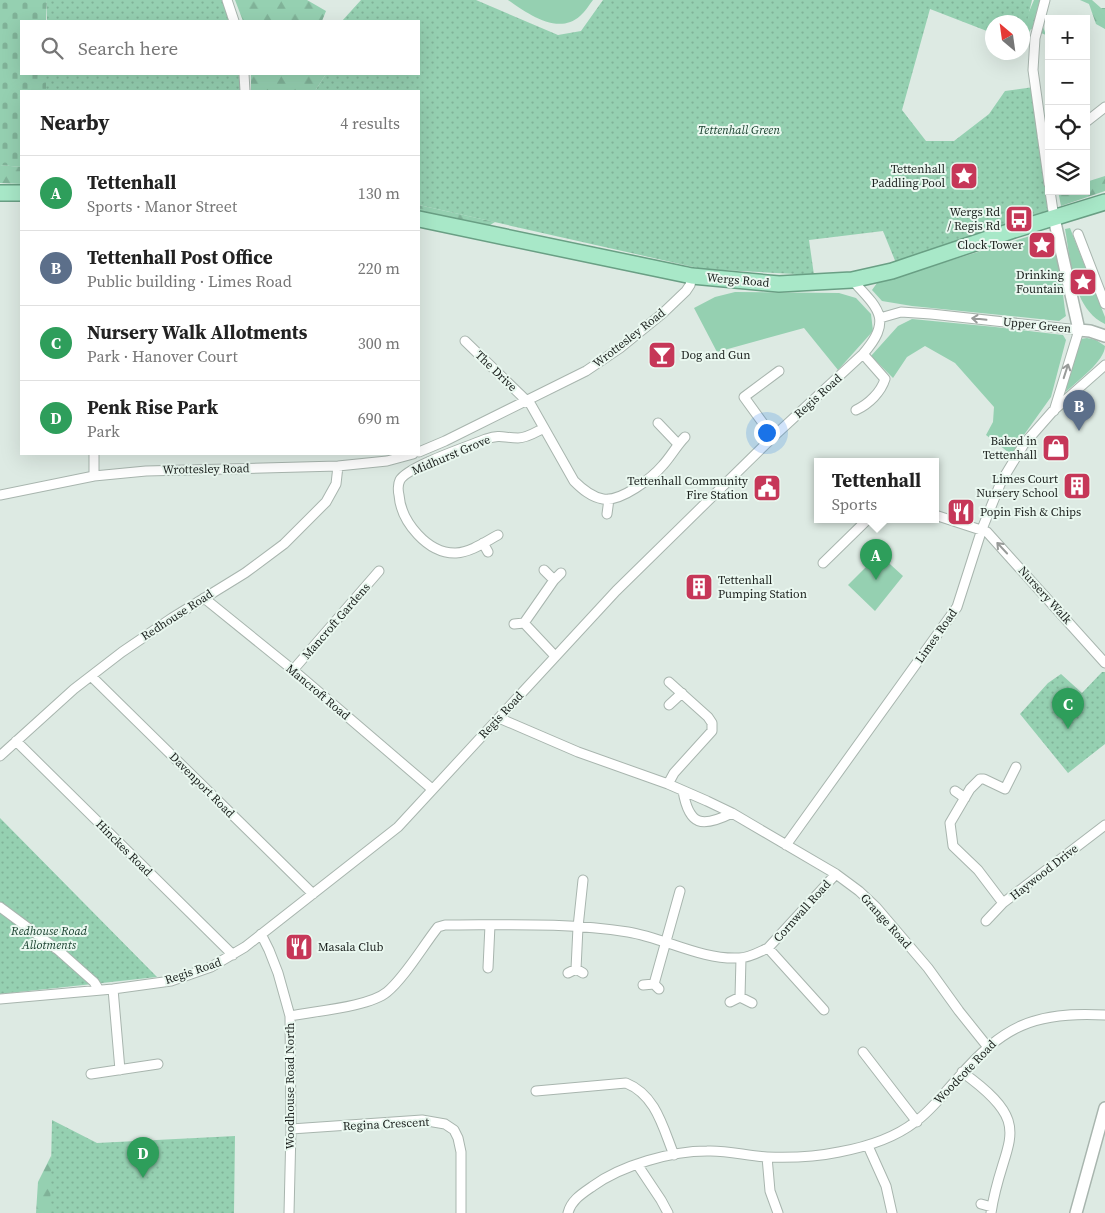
<!DOCTYPE html>
<html lang="en">
<head>
<meta charset="utf-8">
<style>
  :root { --surface:#fff; --page:#f6f6f6; --text:#222; --muted:#767676; --line:#e0e0e0; --accent:#db2777 }
  body { margin:0; font-family:"Source Serif 4",serif; background:var(--page); color:var(--text) }
  .controls { position:absolute; right:15px; top:15px; display:grid; overflow:hidden; border-radius:0px; box-shadow:0 5px 20px #0002 }
  .controls button { width:45px; height:45px; display:grid; place-items:center; padding:0; border:0; border-bottom:1px solid var(--line); background:var(--surface); color:var(--text); font:25px sans-serif }
  .compass { position:absolute; left:985px; top:15px; width:45px; height:45px; border-radius:50%; background:var(--surface); box-shadow:0 5px 20px #0002; rotate:331deg }
  .you { position:absolute; left:766px; top:432px; width:18px; height:18px; margin:-12px; border:4px solid #fff; border-radius:50%; background:#1a73e8; box-shadow:0 0 0 8px #1a73e833 }
  .badge { display:grid; place-items:center; width:32px; height:32px; border-radius:50%; background:var(--accent); color:#fff; font-size:16px; font-weight:700 }
  .pin { position:absolute; translate:-50% -41px; filter:drop-shadow(0 1px 2px #0008) }
  .pin::after { content:''; position:absolute; top:26px; width:18px; height:15px; background:inherit; clip-path:polygon(0 0,100% 0,50% 100%) }
  .popup { position:absolute; left:814px; top:458px; width:125px; height:65px; box-sizing:border-box; display:grid; place-content:center; border-radius:0px; background:var(--surface); filter:drop-shadow(0 1px 4px #0005); font-size:16px; white-space:nowrap; color:var(--muted) }
  .popup b { font-size:19px; color:var(--text) }
  .popup::after { content:''; position:absolute; left:50%; top:100%; margin-left:-10px; border:10px solid transparent; border-top-color:var(--surface) }
  .list { margin:0; padding:0; list-style:none }
  h2 { display:flex; justify-content:space-between; align-items:center; height:65px; margin:0; padding:0 20px; font-size:21px }
  h2 small { font-size:16px; font-weight:400; color:var(--muted) }
  .list li { display:grid; grid-template-columns:32px 1fr auto; gap:15px; align-items:center; box-sizing:border-box; height:75px; padding:0 20px; border-top:1px solid var(--line) }
  .list b { display:block; font-size:19px; white-space:nowrap }
  .list p { margin:0; font-size:16px; white-space:nowrap; color:var(--muted) }
  .list em { font-size:16px; font-style:normal; color:var(--muted) }
  .icon { flex:none; width:28px; height:28px; fill:none; stroke:currentColor; stroke-width:2; stroke-linecap:round; stroke-linejoin:round }
  .map { position:relative; flex:none; width:1105px; height:1213px; overflow:hidden }
  .search { position:absolute; background:var(--surface); box-shadow:0 5px 20px #0002; left:20px; top:20px; width:400px; height:55px; display:flex; align-items:center; gap:12px; box-sizing:border-box; padding:0 18px; border-radius:0px; color:var(--muted); font-size:19px }
  .panel { position:absolute; background:var(--surface); box-shadow:0 5px 20px #0002; left:20px; top:90px; width:400px; height:365px; border-radius:0px }
  .map>svg:first-child { display:block }
  .grass { fill:#95d0b1 }
  .forest { fill:url(#forest-firs) }
  .cemetery { fill:url(#cemetery-stones) }
  .park { fill:url(#park-dots) }
  .lines { fill:none; stroke-linecap:round; stroke-linejoin:round }
  .minor-casing { stroke:#a8b5ae; stroke-width:11 }
  .tertiary-casing { stroke:#a8b5ae; stroke-width:14 }
  .trunk-casing { stroke:#699f84; stroke-width:18 }
  .minor { stroke:#fff; stroke-width:9 }
  .tertiary { stroke:#fff; stroke-width:11 }
  .trunk { stroke:#a8e8c8; stroke-width:15 }
  .oneway { stroke:#989b99 }
  .labels { text-anchor:middle; dominant-baseline:central; stroke-width:4; stroke-linejoin:round; paint-order:stroke }
  .park-label { font-size:12px; font-style:italic; fill:#19402e; stroke:#eaf8f0 }
  .poi-label { font-size:12px; fill:#1b201d; stroke:#eaf8f0; text-anchor:end }
  .street-label { font-size:12px; fill:#1b201d; stroke:#eaf8f0 }
</style>
</head>
<body>
<div class="map">
<svg width="1105" height="1213" viewBox="0 0 1105 1213">
  <defs>
    <pattern id="forest-firs" width="22" height="20" patternUnits="userSpaceOnUse" patternTransform="scale(1.25)"><rect width="22" height="20" fill="#95d0b1"/><path d="M5 1l3.5 6h-7zM16 11l3.5 6h-7z" fill="#80b298"/></pattern>
    <pattern id="cemetery-stones" width="16" height="16" patternUnits="userSpaceOnUse" patternTransform="scale(1.25)"><rect width="16" height="16" fill="#95d0b1"/><path d="M2 7V4a2 2 0 0 1 4 0v3zM10 15v-3a2 2 0 0 1 4 0v3z" fill="#80b298"/></pattern>
    <pattern id="park-dots" width="8" height="8" patternUnits="userSpaceOnUse" patternTransform="scale(1.25)"><rect width="8" height="8" fill="#95d0b1"/><path d="M2 2h.1M6 6h.1" fill="none" stroke="#80b298" stroke-width="1.8" stroke-linecap="round"/></pattern>
  </defs>
  <rect width="100%" height="100%" fill="#ddeae3"/>
  <path class="grass" d="M508,0H593C589,5 585,12 580,16C558,36 527,13 508,0Z
    M1070,228L1105,317V324C1072,308 1071,261 1065,229Z
    M1043,232C1059,239 1063,299 1066,316L1059,321L912,306L882,301L872,290L877,283Z
    M735,292L839,293L856,298L871,314L873,331L838,370L804,328L717,352L694,308L715,297Z
    M912,319L995,327L1063,335L1066,340L1051,397L1021,439L1012,455L986,435L993,422L994,407L955,363L925,346L907,357L893,378L871,356L898,326Z
    M1087,338L1096,340L1105,346C1105,361 1077,381 1066,392L1067,377L1080,339Z
    M879,554L903,576L875,611L848,585Z"/>
  <path class="forest" d="M235,0H307L326,11L322,21H243Z
    M1034,0H1048V9L1040,18L1046,35L1031,29L1023,43V26Z
    M1080,0H1092L1101,8H1105V29L1096,24L1089,4Z
    M251,74H326L315,91H251Z
    M0,165L21,167V184L0,183Z
    M1105,176V191L1061,206L1058,191H1086V182Z
    M419,205L495,222L487,227L419,211Z
    M51,1156L76,1213H36L38,1182Z"/>
  <path class="cemetery" d="M0,0H47L46,21H21V74H46V91H21V167L0,165Z"/>
  <path class="park" d="M47,0H224L230,21H47Z
    M361,0H476L558,35L581,31L603,0H1032L1023,38L1022,22H992V33L930,9L902,110L926,141H954L989,114L1005,91L1034,87L1042,161L1050,214L896,263L883,231L809,240L814,275L702,269L419,205V91H315L326,74H419V21H342Z
    M46,74H241L242,91H46Z
    M1102,672H1105V744L1068,773L1020,714L1048,683L1061,674L1082,693Z
    M0,818L157,977L0,994Z
    M52,1120L97,1143L235,1136L234,1213H50Z"/>
  <g class="lines">
    <defs>
      <path id="minor" d="M227,0L234,21
        M1045,0L1035,38L1033,70L1049,184
        M244,74L245,91
        M1086,122L1105,107
        M1050,191L1054,218
        M1078,234L1105,304
        M880,318L901,312L931,314L1079,330L1054,411
        M465,341L531,405L574,481C582,489 591,497 603,499C621,502 652,478 663,465C671,456 677,445 685,437
        M856,410C869,404 881,392 885,379L863,354
        M658,423L678,444
        M773,437L744,397L779,371
        M419,452L445,441L586,371L620,348L663,313L686,291L690,285L692,276
        M94,476V454
        M0,495L94,476L146,471L338,466L387,461L413,454
        M607,514L609,499
        M935,515L987,532L1105,663
        M498,535C485,542 471,552 456,553C428,554 401,522 399,495C398,491 398,484 400,480C408,466 469,446 486,439C502,434 503,438 518,438C527,438 536,432 544,428
        M483,543L488,552
        M823,563L868,519
        M544,570L554,580
        M204,598L293,670L432,789
        M524,623L554,580L561,573
        M514,624L524,623L555,656
        M293,670L379,571
        M91,676L313,894
        M669,705L682,693
        M499,718L578,752L668,784L707,801L732,813L836,874L859,891L876,907L928,968L959,1011L987,1046
        M16,741L233,955
        M0,756L74,689L122,652L172,618L245,573L284,544L326,502L336,484L338,466
        M668,784L674,773L712,731V723L708,717L669,682
        M683,791C689,826 702,828 732,813
        M955,791L965,798
        M786,845L957,607L982,529L1001,482L1024,444L1053,411L1105,365
        M1003,903L978,870L953,846L950,823L970,789L980,779H984L1005,789L1016,767
        M0,907L58,950L94,982L99,990
        M986,921L1003,903L1105,825
        M261,934L269,950L278,973L290,1016L291,1129L289,1213
        M768,948L824,1010
        M488,968L490,925
        M576,969L578,927L583,880
        M568,973L576,969L583,973
        M654,984L680,891
        M643,985L654,984L659,989
        M113,989L120,1070
        M740,997L741,958
        M0,999L113,989L171,981L211,967L245,947L398,827L616,591L773,437L863,354C893,320 879,309 852,280
        M730,1002L740,997L752,1003
        M290,1016C314,1011 369,1007 387,992C405,977 423,946 438,927L445,925C505,925 568,922 628,932C665,938 701,960 739,958C749,958 759,952 768,948L836,874
        M863,1052L917,1122
        M962,1072C1040,1128 1002,1138 991,1213
        M91,1074L158,1064
        M536,1091L626,1083C656,1095 663,1128 674,1155
        M291,1129L422,1120L445,1124L454,1130L458,1138L461,1152V1213
        M868,1146L886,1186L892,1213
        M767,1157L770,1191L778,1213
        M637,1164L661,1200L668,1213
        M981,1204L992,1207
        M568,1213C571,1200 583,1193 593,1186C622,1165 672,1151 707,1151C727,1150 747,1156 767,1157C791,1158 815,1157 839,1152C866,1147 893,1139 915,1122C931,1111 944,1093 957,1079C1003,1026 1034,1011 1105,1015"/>
      <path id="tertiary" d="M1054,218L1079,330L1090,331L1105,336
        M1076,1213L1105,1108"/>
      <path id="trunk" d="M0,193H21
        M419,219L692,276L779,284L852,280L892,271L1014,230L1105,202"/>
    </defs>
    <use href="#minor" class="minor-casing"/>
    <use href="#tertiary" class="tertiary-casing"/>
    <use href="#trunk" class="trunk-casing"/>
    <use href="#minor" class="minor"/>
    <use href="#tertiary" class="tertiary"/>
    <use href="#trunk" class="trunk"/>
  </g>
  <defs><path id="oneway-shaft" d="M-6 0H5M1.5-3L5.5 0L1.5 3" fill="none" stroke-width="1.6" stroke-linecap="round" stroke-linejoin="round" transform="scale(1.25)"/></defs>
  <g class="oneway">
    <use href="#oneway-shaft" transform="translate(979 319) rotate(-174)"/>
    <use href="#oneway-shaft" transform="translate(1066 371) rotate(-72)"/>
    <use href="#oneway-shaft" transform="translate(1002 548) rotate(-133)"/>
  </g>
  <defs>
    <symbol id="sight-square" viewBox="-11 -11 22 22"><rect x="-9" y="-9" width="18" height="18" rx="4" fill="#c63758" stroke="#eaf8f0"/><path d="M0-6L1.8-2.2L6-1.7L2.9 1.2L3.7 5.4L0 3.3L-3.7 5.4L-2.9 1.2L-6-1.7L-1.8-2.2Z" fill="#fff"/></symbol>
    <symbol id="bus-square" viewBox="-11 -11 22 22"><rect x="-9" y="-9" width="18" height="18" rx="4" fill="#c63758" stroke="#eaf8f0"/><path d="M-5-6H5V4H4V6H2V4H-2V6H-4V4H-5ZM-3.5-4V0h7V-4ZM-3.5 1.2v1.5H-2V1.2ZM2 1.2v1.5H3.5V1.2Z" fill="#fff"/></symbol>
    <symbol id="bar-square" viewBox="-11 -11 22 22"><rect x="-9" y="-9" width="18" height="18" rx="4" fill="#c63758" stroke="#eaf8f0"/><path d="M-6-5H6L.8 .8V4.5H3.5V6h-7V4.5H-.8V.8Z" fill="#fff"/></symbol>
    <symbol id="shop-square" viewBox="-11 -11 22 22"><rect x="-9" y="-9" width="18" height="18" rx="4" fill="#c63758" stroke="#eaf8f0"/><path d="M-5-2.5h2.3a2.7 3.5 0 0 1 5.4 0H5L5.5 6h-11ZM-1.5-2.5h3a1.5 2.3 0 0 0-3 0Z" fill="#fff"/></symbol>
    <symbol id="building-square" viewBox="-11 -11 22 22"><rect x="-9" y="-9" width="18" height="18" rx="4" fill="#c63758" stroke="#eaf8f0"/><path d="M-4-6H4V6H1V3H-1V6H-4ZM-2.5-4.3h1.7v1.8h-1.7ZM.8-4.3h1.7v1.8H.8ZM-2.5-1h1.7V.8h-1.7ZM.8-1h1.7V.8H.8Z" fill="#fff"/></symbol>
    <symbol id="civic-square" viewBox="-11 -11 22 22"><rect x="-9" y="-9" width="18" height="18" rx="4" fill="#c63758" stroke="#eaf8f0"/><path d="M-.6-6.5H3V-4.5H.6V-3L4-1V1h2V6H-6V1h2V-1L-.6-3ZM-1.2 2.5V6h2.4V2.5Z" fill="#fff"/></symbol>
    <symbol id="restaurant-square" viewBox="-11 -11 22 22"><rect x="-9" y="-9" width="18" height="18" rx="4" fill="#c63758" stroke="#eaf8f0"/><path d="M-5-6h1v4h1v-4h1v4h1v-4h1v5L-1.5 .5V6h-2V.5L-5-1ZM5-6V6H3V1.5H1.5Q1.5-4 5-6Z" fill="#fff"/></symbol>
  </defs>
  <g fill-rule="evenodd">
    <use href="#sight-square" x="948" y="160" width="32" height="32"/>
    <use href="#bus-square" x="1003" y="203" width="32" height="32"/>
    <use href="#sight-square" x="1026" y="229" width="32" height="32"/>
    <use href="#sight-square" x="1067" y="266" width="32" height="32"/>
    <use href="#bar-square" x="646" y="339" width="32" height="32"/>
    <use href="#shop-square" x="1040" y="432" width="32" height="32"/>
    <use href="#building-square" x="1061" y="470" width="32" height="32"/>
    <use href="#civic-square" x="751" y="472" width="32" height="32"/>
    <use href="#restaurant-square" x="945" y="496" width="32" height="32"/>
    <use href="#building-square" x="683" y="571" width="32" height="32"/>
    <use href="#restaurant-square" x="283" y="931" width="32" height="32"/>
  </g>
  <g class="labels">
    <g class="park-label">
      <text x="739" y="130">Tettenhall Green</text>
      <text x="49" y="931">Redhouse Road<tspan x="49" dy="14">Allotments</tspan></text>
    </g>
    <g class="poi-label">
      <text x="945" y="169">Tettenhall<tspan x="945" dy="14">Paddling Pool</tspan></text>
      <text x="1000" y="212">Wergs Rd<tspan x="1000" dy="14">/ Regis Rd</tspan></text>
      <text x="1023" y="245">Clock Tower</text>
      <text x="1064" y="275">Drinking<tspan x="1064" dy="14">Fountain</tspan></text>
      <text x="681" y="355" text-anchor="start">Dog and Gun</text>
      <text x="1037" y="441">Baked in<tspan x="1037" dy="14">Tettenhall</tspan></text>
      <text x="1058" y="479">Limes Court<tspan x="1058" dy="14">Nursery School</tspan></text>
      <text x="748" y="481">Tettenhall Community<tspan x="748" dy="14">Fire Station</tspan></text>
      <text x="980" y="512" text-anchor="start">Popin Fish &amp; Chips</text>
      <text x="718" y="580" text-anchor="start">Tettenhall<tspan x="718" dy="14">Pumping Station</tspan></text>
      <text x="318" y="947" text-anchor="start">Masala Club</text>
    </g>
    <g class="street-label">
      <text transform="translate(738 280) rotate(5)">Wergs Road</text>
      <text transform="translate(1037 325) rotate(6)">Upper Green</text>
      <text transform="translate(629 338) rotate(-38)">Wrottesley Road</text>
      <text transform="translate(496 371) rotate(44)">The Drive</text>
      <text transform="translate(818 396) rotate(-42)">Regis Road</text>
      <text transform="translate(451 455) rotate(-23)">Midhurst Grove</text>
      <text transform="translate(206 469) rotate(-1)">Wrottesley Road</text>
      <text transform="translate(1045 595) rotate(48)">Nursery Walk</text>
      <text transform="translate(177 615) rotate(-33)">Redhouse Road</text>
      <text transform="translate(336 621) rotate(-49)">Mancroft Gardens</text>
      <text transform="translate(936 636) rotate(-55)">Limes Road</text>
      <text transform="translate(318 692) rotate(40)">Mancroft Road</text>
      <text transform="translate(501 715) rotate(-47)">Regis Road</text>
      <text transform="translate(202 785) rotate(45)">Davenport Road</text>
      <text transform="translate(124 848) rotate(45)">Hinckes Road</text>
      <text transform="translate(1044 872) rotate(-38)">Haywood Drive</text>
      <text transform="translate(802 911) rotate(-48)">Cornwall Road</text>
      <text transform="translate(886 921) rotate(48)">Grange Road</text>
      <text transform="translate(193 971) rotate(-19)">Regis Road</text>
      <text transform="translate(965 1072) rotate(-46)">Woodcote Road</text>
      <text transform="translate(290 1086) rotate(-90)">Woodhouse Road North</text>
      <text transform="translate(386 1124) rotate(-3)">Regina Crescent</text>
    </g>
  </g>
</svg>
<div class="controls">
<button>+</button>
<button>−</button>
<button><svg class="icon" aria-label="locate" viewBox="0 0 24 24"><circle cx="12" cy="12" r="6"/><path d="M12 2v4M12 18v4M2 12h4M18 12h4"/></svg></button>
<button><svg class="icon" aria-label="layers" viewBox="0 0 24 24"><path d="M12 4l9 5-9 5-9-5zM3 14l9 5 9-5"/></svg></button>
</div>
<svg class="compass" viewBox="-18 -18 36 36"><path d="M0-13l5 13h-10z" fill="#e53935"/><path d="M0 13l5-13h-10z" fill="#767676"/></svg>
<div class="you"></div>
<div class="pin badge" style="left:876px;top:580px;background:#2e9e5b">A</div>
<div class="popup"><b>Tettenhall</b>Sports</div>
<div class="pin badge" style="left:1079px;top:431px;background:#5c6f8a">B</div>
<div class="pin badge" style="left:1068px;top:729px;background:#2e9e5b">C</div>
<div class="pin badge" style="left:143px;top:1178px;background:#2e9e5b">D</div>
<div class="search"><svg class="icon" aria-label="search" viewBox="0 0 24 24"><circle cx="10" cy="10" r="6"/><path d="M15 15l6 6"/></svg>Search here</div>
<section class="panel">
<h2>Nearby<small>4 results</small></h2>
<ul class="list">
<li><span class="badge" style="background:#2e9e5b">A</span><div><b>Tettenhall</b><p>Sports · Manor Street</p></div><em>130 m</em></li>
<li><span class="badge" style="background:#5c6f8a">B</span><div><b>Tettenhall Post Office</b><p>Public building · Limes Road</p></div><em>220 m</em></li>
<li><span class="badge" style="background:#2e9e5b">C</span><div><b>Nursery Walk Allotments</b><p>Park · Hanover Court</p></div><em>300 m</em></li>
<li><span class="badge" style="background:#2e9e5b">D</span><div><b>Penk Rise Park</b><p>Park</p></div><em>690 m</em></li>
</ul>
</section>
</div>
</body>
</html>
